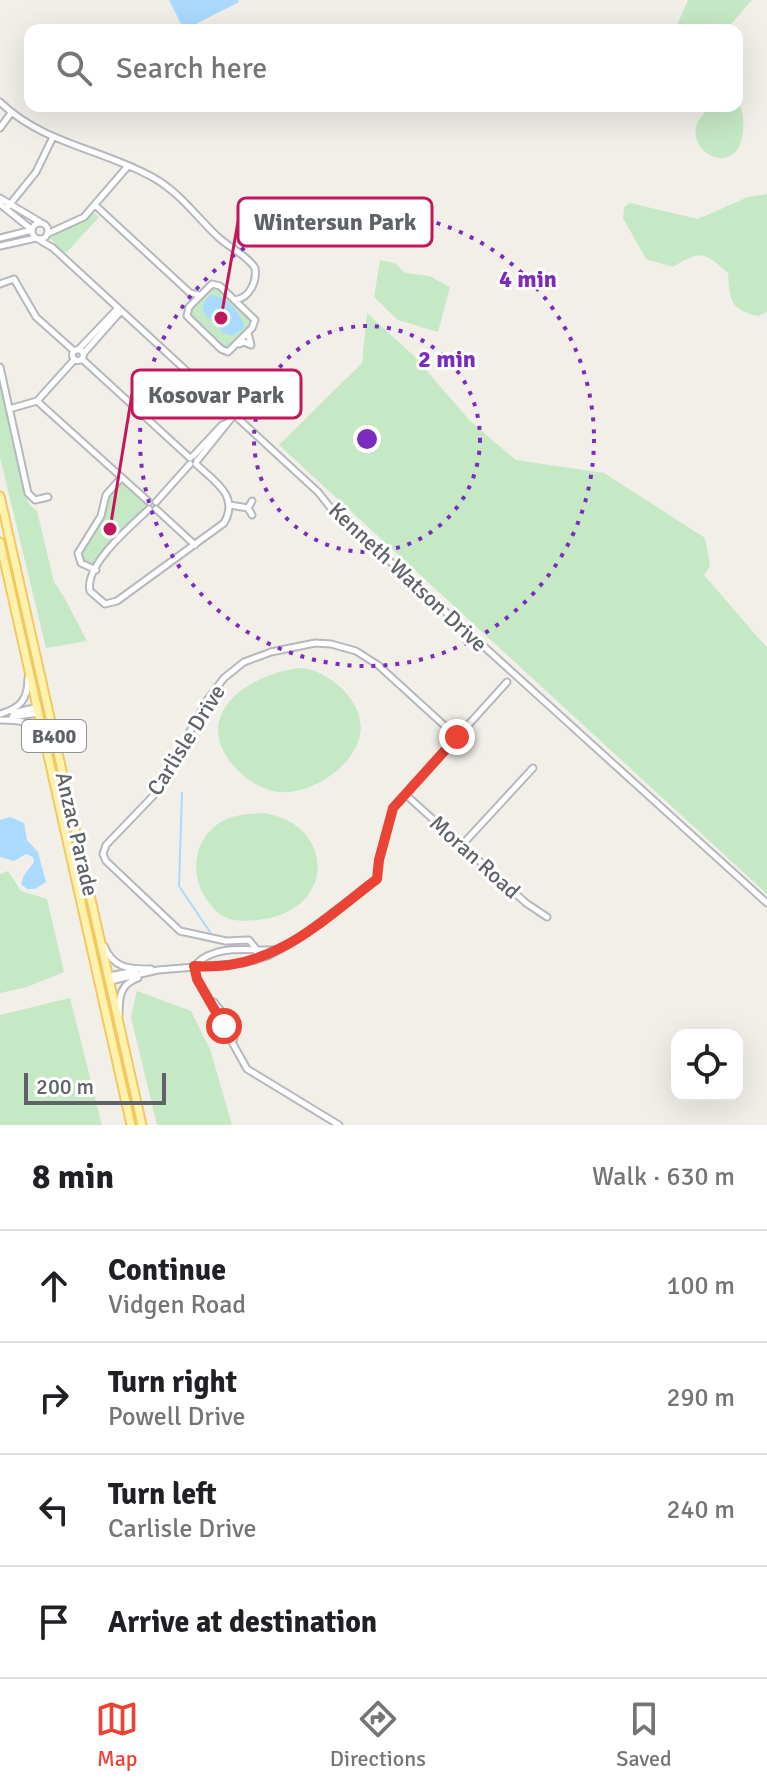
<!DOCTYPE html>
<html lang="en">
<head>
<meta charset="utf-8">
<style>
  :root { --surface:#fff; --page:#f6f6f6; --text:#202124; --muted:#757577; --line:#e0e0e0; --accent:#ea4335 }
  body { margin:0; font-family:Signika,sans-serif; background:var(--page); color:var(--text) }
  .controls { position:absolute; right:24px; bottom:24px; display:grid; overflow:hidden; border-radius:16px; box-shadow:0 8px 32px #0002 }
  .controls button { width:72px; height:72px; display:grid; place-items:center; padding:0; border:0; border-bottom:2px solid var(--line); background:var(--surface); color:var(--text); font:40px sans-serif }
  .scale { position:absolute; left:24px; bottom:20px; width:142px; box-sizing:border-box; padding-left:8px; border:4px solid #5f6368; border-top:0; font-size:22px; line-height:28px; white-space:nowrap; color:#5f6368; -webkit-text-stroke:6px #fff; paint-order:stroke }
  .stop { position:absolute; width:24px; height:24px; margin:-18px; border:6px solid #ea4335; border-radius:50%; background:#fff }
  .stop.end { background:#ea4335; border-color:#fff; box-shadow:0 2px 8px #0008 }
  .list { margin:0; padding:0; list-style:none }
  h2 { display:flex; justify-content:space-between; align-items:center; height:104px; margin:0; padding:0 32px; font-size:34px }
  h2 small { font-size:26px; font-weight:400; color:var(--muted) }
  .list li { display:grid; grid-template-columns:52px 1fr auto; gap:24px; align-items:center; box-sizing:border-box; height:112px; padding:0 32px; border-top:2px solid var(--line) }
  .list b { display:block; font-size:30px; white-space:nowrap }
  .list p { margin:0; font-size:26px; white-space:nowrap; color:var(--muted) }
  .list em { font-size:26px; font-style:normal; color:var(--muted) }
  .icon { flex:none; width:44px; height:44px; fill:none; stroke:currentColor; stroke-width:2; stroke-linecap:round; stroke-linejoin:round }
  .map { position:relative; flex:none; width:767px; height:1125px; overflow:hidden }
  .search { position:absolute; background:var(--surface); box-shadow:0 8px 32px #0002; left:24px; right:24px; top:24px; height:88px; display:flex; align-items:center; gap:20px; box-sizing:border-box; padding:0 28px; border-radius:16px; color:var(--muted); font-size:30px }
  .sheet { height:552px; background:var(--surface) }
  nav { display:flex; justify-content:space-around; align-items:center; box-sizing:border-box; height:112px; border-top:2px solid var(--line); background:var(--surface); font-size:22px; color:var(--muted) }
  nav a { display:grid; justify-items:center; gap:4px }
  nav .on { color:var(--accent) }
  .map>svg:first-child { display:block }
  .green { fill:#c5e8c5 }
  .water { fill:#aadaff }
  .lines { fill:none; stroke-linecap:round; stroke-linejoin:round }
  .stream { stroke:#aadaff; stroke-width:2 }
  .minor-casing { stroke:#b5b8bc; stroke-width:9 }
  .primary-casing { stroke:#f2c960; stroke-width:11 }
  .minor { stroke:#fff; stroke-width:5 }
  .primary { stroke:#fff2af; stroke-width:7 }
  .route { stroke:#ea4335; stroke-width:10 }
  .ring { fill:none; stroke:#7b2cbf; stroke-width:4; stroke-dasharray:4 8 }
  .labels { text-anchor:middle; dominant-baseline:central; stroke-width:6; stroke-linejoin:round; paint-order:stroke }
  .shield { fill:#fff; stroke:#8f9295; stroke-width:2 }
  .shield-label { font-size:20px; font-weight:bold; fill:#5f6368 }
  .street-label { font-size:22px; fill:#5f6368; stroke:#fff }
  .centre { fill:#7b2cbf; stroke:#fff; stroke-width:4 }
  .ring-label { font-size:24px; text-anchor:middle; font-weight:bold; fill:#7b2cbf; stroke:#fff; stroke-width:6; stroke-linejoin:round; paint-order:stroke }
  .leader { fill:none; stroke:#c2185b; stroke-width:3 }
  .callout-dot { fill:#c2185b; stroke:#fff; stroke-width:3 }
  .callout { fill:#fff; stroke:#c2185b; stroke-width:3 }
  .callout-label { font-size:24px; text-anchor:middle; font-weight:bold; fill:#5f6368 }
</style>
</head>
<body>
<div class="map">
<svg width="767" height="1125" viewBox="0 0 767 1125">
  <rect width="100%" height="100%" fill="#f1efe8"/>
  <path class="green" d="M688,0H752L726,30H675Z
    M737,100C743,110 744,119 743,131C739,177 690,157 696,127C698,119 705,113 710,106H737Z
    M767,194V312L758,316C729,309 730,300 728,273C704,252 701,249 673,267L646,259L623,218L624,207L630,203L698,219L748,197Z
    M93,212L99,217L67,252L62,253L50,238L53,232L67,229Z
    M380,260L395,263L405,273L429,276L450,287L438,332L398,320L374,297Z
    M212,287L220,288L253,321L228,350L223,348L190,316V310Z
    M367,313L414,356L470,421L516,460L604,473L705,538L710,566L704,575L767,648V894L279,445L362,363Z
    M0,379L25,494L29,504L37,511L54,582L64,597L87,641L46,648L0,457Z
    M125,484L145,502L146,509L115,538L95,565L83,562L81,554C87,543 96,532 101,519C106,505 106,486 125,484Z
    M303,668C334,673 371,708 358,742C347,772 304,798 273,791C257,787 243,777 233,765C188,712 255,671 303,668Z
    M264,813C335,824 336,908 264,919C252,921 238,922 227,918C218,915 210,905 205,897C188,869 196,833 227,819C239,814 251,814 264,813Z
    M8,871L21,891L47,899L64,972L27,987L0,993V874Z
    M137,991L191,1011L210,1049L232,1125H157L131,1017Z
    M70,998L102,1125H0V1015Z"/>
  <path class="water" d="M169,0H238L239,2L184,30Z
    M209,295C226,295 242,313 244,328L232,336L224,333L204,313L203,305Z
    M10,817L24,823L27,840L38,852L46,882L35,889H27L21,884L24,875L34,862L33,857L26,854L14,861L0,857V820Z"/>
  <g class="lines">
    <path class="stream" d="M182,793L179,886L210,932"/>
    <defs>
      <path id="minor" d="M0,102C43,144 103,149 154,178C180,193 196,216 217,236C229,248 246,254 255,268C257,281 250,298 235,300
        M0,128L11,113
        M0,198L40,222
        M0,204L31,229
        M95,205L190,293L199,295
        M7,208L36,172L53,137
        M32 231a8 8 0 1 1 16 0a8 8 0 1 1-16 0Z
        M47,234L84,217L128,166
        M0,238L32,230
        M38,239L53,248L318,492L330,507L767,903
        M0,246L36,238
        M0,284L14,279L36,317L74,351
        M212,284L220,286L255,320L252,328L228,352L221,349L187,316L189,307Z
        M239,344L244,342L251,345L248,333
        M72.5 355a5.5 5.5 0 1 1 11 0a5.5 5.5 0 1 1-11 0Z
        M78,350L118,308
        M83,354L121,311
        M82,359L190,458
        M0,367L28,493L35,500L48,497
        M37,401L149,502
        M9,409L37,401L74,360
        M193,456L222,425L227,423
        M197,461L234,415
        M156,502L190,464
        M230,505L248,508
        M149,509C132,525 84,565 90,591L105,604L117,601L224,523C240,496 214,481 196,464
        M156,509L195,545
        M252,515L248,508L252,501
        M96,570L81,563L78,553L101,516L106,495L121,478
        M13,713L38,707
        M0,714C20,708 28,700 28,678
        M12,717L38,713
        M0,720C19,720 32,720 42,739
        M406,795L526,903L547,917
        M462,845L533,768
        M104,946C114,969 129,969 151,969
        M256,960L257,950L249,940L226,941L180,931L106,861L103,854L106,845L155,794L208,699L224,678L244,662L271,652L315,643L331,644L356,651L378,665L457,737
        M195,965C216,943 249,951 276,950
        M194,966L198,981L247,1069L339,1125
        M109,976L135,971
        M110,981L158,970L244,963L268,956L299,938L377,879L379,860L394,807L507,682
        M214,1002L229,1021L234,1039
        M119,1015C119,997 120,984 138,978"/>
      <path id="primary" d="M0,496L142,1125
        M0,542L131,1125"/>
    </defs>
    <use href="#minor" class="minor-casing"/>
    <use href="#primary" class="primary-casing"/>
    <use href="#minor" class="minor"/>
    <use href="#primary" class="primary"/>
  </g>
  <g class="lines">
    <path class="route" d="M224,1026L197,979L194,966C272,972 319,923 377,879L379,860L393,808L457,737"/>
  </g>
  <g class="ring">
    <circle cx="367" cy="439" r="113"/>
    <circle cx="367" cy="439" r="227"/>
  </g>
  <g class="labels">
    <rect class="shield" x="22" y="720" width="64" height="32" rx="6"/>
    <g class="shield-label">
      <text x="54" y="736">B400</text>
    </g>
    <g class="street-label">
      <text transform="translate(408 577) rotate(43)">Kenneth Watson Drive</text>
      <text transform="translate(186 740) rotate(-58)">Carlisle Drive</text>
      <text transform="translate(77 834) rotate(77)">Anzac Parade</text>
      <text transform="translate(475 857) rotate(42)">Moran Road</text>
    </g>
  </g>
  <circle cx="367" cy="439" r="12" class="centre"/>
  <g class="ring-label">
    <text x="528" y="287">4 min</text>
    <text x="447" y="367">2 min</text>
  </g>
  <path class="leader" d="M221 318L238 222M110 529L132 394"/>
  <g class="callout-dot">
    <circle cx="221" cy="318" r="8"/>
    <circle cx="110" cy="529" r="8"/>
  </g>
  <g class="callout">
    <rect x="238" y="198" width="194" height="48" rx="8"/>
    <rect x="132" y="370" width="169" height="48" rx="8"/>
  </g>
  <g class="callout-label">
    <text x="335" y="230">Wintersun Park</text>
    <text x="216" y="403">Kosovar Park</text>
  </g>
</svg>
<div class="controls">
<button><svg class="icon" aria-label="locate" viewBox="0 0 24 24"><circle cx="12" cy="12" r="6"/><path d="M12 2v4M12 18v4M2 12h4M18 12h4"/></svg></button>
</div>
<div class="scale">200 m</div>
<div class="stop" style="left:224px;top:1026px"></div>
<div class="stop end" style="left:457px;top:737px"></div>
<div class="search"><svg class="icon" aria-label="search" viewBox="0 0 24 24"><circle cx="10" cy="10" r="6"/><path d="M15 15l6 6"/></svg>Search here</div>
</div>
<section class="sheet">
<h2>8 min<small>Walk · 630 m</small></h2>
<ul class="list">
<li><svg class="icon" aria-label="ahead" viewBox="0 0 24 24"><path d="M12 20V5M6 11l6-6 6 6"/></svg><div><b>Continue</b><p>Vidgen Road</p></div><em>100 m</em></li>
<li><svg class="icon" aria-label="right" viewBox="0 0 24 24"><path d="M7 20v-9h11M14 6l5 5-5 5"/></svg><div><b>Turn right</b><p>Powell Drive</p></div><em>290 m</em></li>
<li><svg class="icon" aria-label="left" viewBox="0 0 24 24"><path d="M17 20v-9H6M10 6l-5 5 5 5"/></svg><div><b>Turn left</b><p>Carlisle Drive</p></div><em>240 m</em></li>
<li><svg class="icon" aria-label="arrive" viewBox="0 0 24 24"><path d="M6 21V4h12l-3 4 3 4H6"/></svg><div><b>Arrive at destination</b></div></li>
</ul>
</section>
<nav>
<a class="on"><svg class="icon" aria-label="map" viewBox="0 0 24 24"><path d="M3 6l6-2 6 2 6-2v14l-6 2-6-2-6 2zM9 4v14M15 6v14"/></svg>Map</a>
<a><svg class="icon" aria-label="directions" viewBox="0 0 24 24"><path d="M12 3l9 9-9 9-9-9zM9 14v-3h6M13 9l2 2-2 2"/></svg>Directions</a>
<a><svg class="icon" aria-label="saved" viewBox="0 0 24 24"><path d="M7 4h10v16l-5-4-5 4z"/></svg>Saved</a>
</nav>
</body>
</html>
